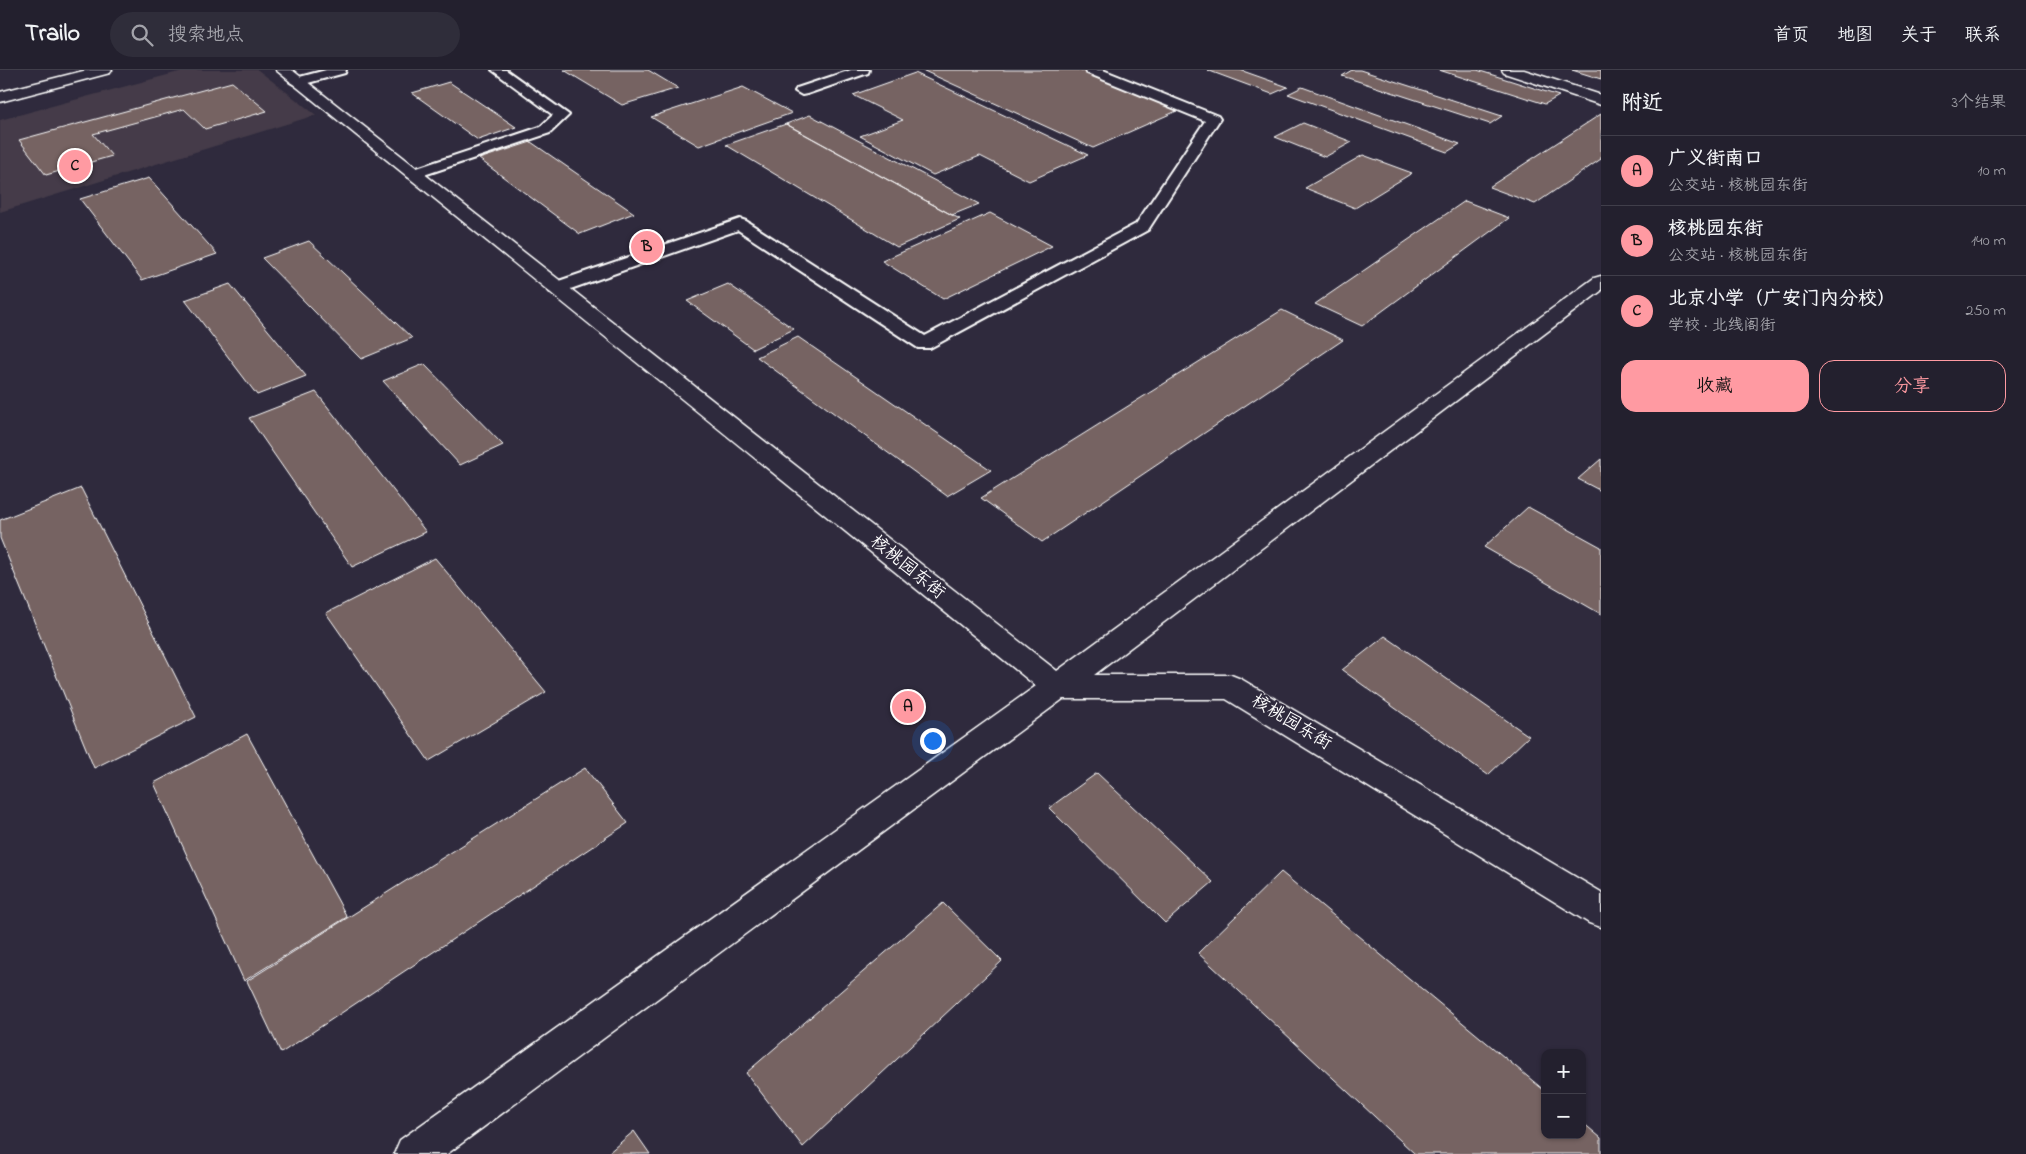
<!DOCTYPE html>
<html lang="zh">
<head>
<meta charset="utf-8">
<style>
  :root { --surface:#23202e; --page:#2f2d3a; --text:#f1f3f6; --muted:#a3a3aa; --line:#403e4a; --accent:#ff9aa2 }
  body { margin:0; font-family:"Indie Flower","LXGW WenKai TC",sans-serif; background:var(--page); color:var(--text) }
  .controls { position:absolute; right:15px; bottom:15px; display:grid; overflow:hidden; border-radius:10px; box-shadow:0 1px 4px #0004 }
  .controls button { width:45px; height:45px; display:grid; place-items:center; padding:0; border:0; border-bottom:1px solid var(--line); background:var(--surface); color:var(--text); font:25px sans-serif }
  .you { position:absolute; left:932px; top:670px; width:18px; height:18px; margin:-12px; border:4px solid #fff; border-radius:50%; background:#1a73e8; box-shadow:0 0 0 8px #1a73e833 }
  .badge { display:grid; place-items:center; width:32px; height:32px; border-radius:50%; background:var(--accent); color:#111; font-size:16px; font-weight:700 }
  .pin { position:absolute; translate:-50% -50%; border:2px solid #fff; box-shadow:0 1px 5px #0006 }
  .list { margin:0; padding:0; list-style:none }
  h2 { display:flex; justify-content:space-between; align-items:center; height:65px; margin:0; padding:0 20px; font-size:21px }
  h2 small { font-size:16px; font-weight:400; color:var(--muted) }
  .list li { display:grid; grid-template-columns:32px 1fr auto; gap:15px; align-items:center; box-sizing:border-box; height:70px; padding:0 20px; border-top:1px solid var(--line) }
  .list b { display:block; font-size:19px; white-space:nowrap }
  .list p { margin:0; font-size:16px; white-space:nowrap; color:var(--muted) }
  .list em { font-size:16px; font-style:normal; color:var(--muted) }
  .actions { display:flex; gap:10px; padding:15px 20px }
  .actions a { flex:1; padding:11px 0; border:1px solid var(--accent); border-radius:15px; text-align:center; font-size:18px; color:var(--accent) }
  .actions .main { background:var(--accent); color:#111 }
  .icon { flex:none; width:28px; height:28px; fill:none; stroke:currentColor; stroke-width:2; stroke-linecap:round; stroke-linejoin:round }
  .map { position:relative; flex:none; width:1601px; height:1084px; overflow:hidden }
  header { display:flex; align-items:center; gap:30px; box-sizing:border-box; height:70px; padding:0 25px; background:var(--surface); border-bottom:1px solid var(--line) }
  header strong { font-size:24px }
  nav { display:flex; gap:28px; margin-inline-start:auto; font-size:18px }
  .search { width:350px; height:45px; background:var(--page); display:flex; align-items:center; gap:12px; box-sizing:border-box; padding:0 18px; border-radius:28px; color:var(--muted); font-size:19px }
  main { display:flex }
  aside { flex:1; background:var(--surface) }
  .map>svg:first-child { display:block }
  .built { fill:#443b48 }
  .building { fill:#766362; stroke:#fff }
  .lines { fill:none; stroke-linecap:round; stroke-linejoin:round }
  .service-casing { stroke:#fff; stroke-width:4 }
  .minor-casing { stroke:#fff; stroke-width:3 }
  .tertiary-casing { stroke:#fff; stroke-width:3 }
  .service { fill:#2f2a3d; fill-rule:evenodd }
  .minor { fill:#2f2a3d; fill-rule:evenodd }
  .tertiary { fill:#2f2a3d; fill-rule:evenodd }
  .labels { text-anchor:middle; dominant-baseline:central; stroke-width:4; stroke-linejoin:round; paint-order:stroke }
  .street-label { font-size:18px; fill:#fff; stroke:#2f2a3d }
</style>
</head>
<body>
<header>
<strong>Trailo</strong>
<div class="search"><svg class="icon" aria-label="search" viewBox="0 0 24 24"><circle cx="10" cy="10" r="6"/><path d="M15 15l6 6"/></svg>搜索地点</div>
<nav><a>首页</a><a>地图</a><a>关于</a><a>联系</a></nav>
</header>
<main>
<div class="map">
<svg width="1601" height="1084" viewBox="0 0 1601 1084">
  <rect width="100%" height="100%" fill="#2f2a3d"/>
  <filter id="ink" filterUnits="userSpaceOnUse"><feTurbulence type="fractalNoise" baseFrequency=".02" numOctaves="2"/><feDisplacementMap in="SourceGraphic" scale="10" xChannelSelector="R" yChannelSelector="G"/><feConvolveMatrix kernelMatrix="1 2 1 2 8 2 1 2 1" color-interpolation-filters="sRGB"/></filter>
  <g filter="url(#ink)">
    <path class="built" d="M186,0H258L316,45L0,142V50Z"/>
    <path class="building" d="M564,0H648L678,18L622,35Z
      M922,0H1081L1179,40L1093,78Z
      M1207,0H1240L1288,17L1272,24Z
      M1352,0H1360L1502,46L1490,54L1342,6Z
      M1439,0H1477L1559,26L1545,34Z
      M1572,0H1601V9Z
      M915,3L1088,85L1029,111L980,86L933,105L860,66L903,50L853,25Z
      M232,12L267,41L205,59L184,39L93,64L112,86L46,105L19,70Z
      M449,12L516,57L478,70L412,23Z
      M743,17L792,43L699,76L651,47Z
      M1302,17L1460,74L1447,82L1288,24Z
      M1601,44V89L1535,134L1489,117Z
      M810,45L979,134L952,145L786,54Z
      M1303,53L1352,72L1325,87L1275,67Z
      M786,54L952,145L960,149L897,177L726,75Z
      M531,72L634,143L580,164L479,89Z
      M1363,85L1412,103L1355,138L1305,118Z
      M149,108L217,184L142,210L80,129Z
      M1465,131L1509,148L1362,256L1315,234Z
      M990,143L1052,176L943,229L882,191Z
      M309,171L412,268L361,289L262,188Z
      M230,214L306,306L257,325L185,230Z
      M728,214L794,259L753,279L687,231Z
      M1282,240L1343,270L1042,472L981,428Z
      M798,267L991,400L947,426L757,287Z
      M424,294L503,375L460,395L383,311Z
      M316,322L426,462L352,497L249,348Z
      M1601,389V421L1578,409Z
      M81,418L196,647L94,698L0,468V450Z
      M1528,437L1601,477V544L1484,477Z
      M435,488L546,622L429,691L326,543Z
      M1385,566L1529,666L1488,705L1342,600Z
      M247,664L347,847L244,911L154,713Z
      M585,698L628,753L281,983L247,911Z
      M1097,703L1213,812L1165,853L1049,738Z
      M1281,802L1545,1021V1065H1582V1052L1601,1068V1084H1415L1198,883Z
      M943,833L1002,891L803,1077L746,1003Z
      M634,1061L650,1084H607Z"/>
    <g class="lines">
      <defs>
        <path id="service" d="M326,0H346L345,3L297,16L290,12L292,9Z
          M492,0H506L569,45L550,63L418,107H408L406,104L408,101L540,57L553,45Z
          M851,0H869L868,3L807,24L802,25L795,21L797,18Z
          M1086,0H1103L1218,46L1220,49L1148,160L930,278H918L738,160L562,222H550L547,218L550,214L740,149L746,151L925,266L1136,154L1205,51L1087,3Z"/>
        <path id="minor" d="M276,0H292L1057,601L1594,208L1601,206V221L1094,605H1231L1241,609L1601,822V857L1589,853L1226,629H1063L447,1084H394L400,1070L1036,616Z
          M1502,0H1524L1601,25V35L1504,3Z"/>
        <path id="tertiary" d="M87,0H112L110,3L0,32V22Z"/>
      </defs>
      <use href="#service" class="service-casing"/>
      <use href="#minor" class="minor-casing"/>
      <use href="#tertiary" class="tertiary-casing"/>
      <use href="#service" class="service"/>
      <use href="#minor" class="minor"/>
      <use href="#tertiary" class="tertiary"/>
    </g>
  </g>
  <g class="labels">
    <g class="street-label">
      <text transform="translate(907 498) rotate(39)">核桃园东街</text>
      <text transform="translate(1291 653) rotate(31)">核桃园东街</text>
    </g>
  </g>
</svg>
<div class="controls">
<button>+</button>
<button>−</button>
</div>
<div class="you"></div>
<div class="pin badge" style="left:908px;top:637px">A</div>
<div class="pin badge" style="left:647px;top:177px">B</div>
<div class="pin badge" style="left:75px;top:96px">C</div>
</div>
<aside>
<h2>附近<small>3个结果</small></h2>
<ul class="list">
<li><span class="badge">A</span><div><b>广义街南口</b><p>公交站 · 核桃园东街</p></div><em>10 m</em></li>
<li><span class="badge">B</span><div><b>核桃园东街</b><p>公交站 · 核桃园东街</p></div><em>140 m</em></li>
<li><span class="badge">C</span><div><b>北京小学（广安门内分校）</b><p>学校 · 北线阁街</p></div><em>250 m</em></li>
</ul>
<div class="actions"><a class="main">收藏</a><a>分享</a></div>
</aside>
</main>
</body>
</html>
